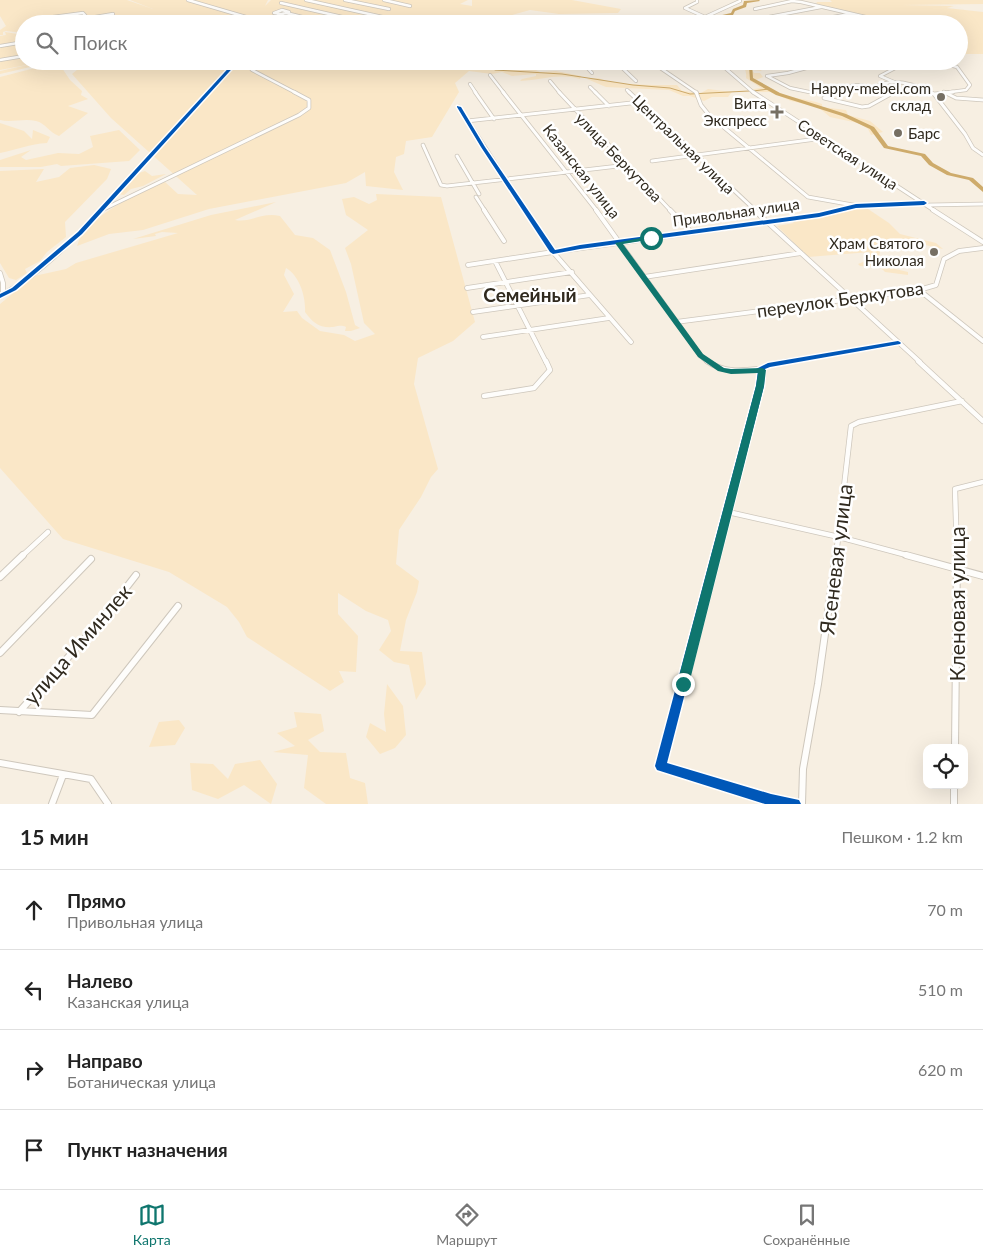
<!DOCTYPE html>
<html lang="ru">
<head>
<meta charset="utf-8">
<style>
  :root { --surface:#fff; --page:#f2f2f2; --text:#222; --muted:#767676; --line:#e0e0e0; --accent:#0f766e }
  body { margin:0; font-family:Lato,sans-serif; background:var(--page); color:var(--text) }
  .controls { position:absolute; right:15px; bottom:15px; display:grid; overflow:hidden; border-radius:10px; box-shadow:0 5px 20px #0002 }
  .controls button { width:45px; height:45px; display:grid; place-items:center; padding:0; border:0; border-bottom:1px solid var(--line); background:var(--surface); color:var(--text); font:25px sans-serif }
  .stop { position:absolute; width:15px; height:15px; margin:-11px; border:4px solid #0f766e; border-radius:50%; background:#fff }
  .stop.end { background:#0f766e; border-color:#fff; box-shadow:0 1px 5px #0008 }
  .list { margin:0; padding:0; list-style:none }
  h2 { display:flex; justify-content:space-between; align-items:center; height:65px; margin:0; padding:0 20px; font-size:21px }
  h2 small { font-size:16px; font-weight:400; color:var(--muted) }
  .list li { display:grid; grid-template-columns:32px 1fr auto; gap:15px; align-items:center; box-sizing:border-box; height:80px; padding:0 20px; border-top:1px solid var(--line) }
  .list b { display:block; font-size:19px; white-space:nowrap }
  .list p { margin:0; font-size:16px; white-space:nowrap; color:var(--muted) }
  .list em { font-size:16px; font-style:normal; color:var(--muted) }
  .icon { flex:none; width:28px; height:28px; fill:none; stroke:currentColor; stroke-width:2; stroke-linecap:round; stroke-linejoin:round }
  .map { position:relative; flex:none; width:983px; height:804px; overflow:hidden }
  .search { position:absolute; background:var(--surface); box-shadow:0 5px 20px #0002; left:15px; right:15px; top:15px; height:55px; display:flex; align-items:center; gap:12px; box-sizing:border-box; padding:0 18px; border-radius:28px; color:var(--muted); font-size:19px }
  .sheet { height:385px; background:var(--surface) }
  nav { display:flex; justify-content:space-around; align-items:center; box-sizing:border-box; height:70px; border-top:1px solid var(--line); background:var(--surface); font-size:14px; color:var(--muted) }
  nav a { display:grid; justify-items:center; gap:2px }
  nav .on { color:var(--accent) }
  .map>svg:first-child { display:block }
  .green { fill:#fae7c7 }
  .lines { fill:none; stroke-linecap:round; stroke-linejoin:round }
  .stream { stroke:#ceab6b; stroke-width:1 }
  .river { fill:#ceab6b; fill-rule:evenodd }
  .minor-far4-casing { stroke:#cec7bc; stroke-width:4 }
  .minor-far3-casing { stroke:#cec7bc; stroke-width:4.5 }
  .minor-far2-casing { stroke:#cec7bc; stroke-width:5.5 }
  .minor-far1-casing { stroke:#cec7bc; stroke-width:6 }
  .minor-casing { stroke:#cec7bc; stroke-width:8 }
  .minor-far4 { stroke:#fefdfb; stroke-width:2.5 }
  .minor-far3 { stroke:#fefdfb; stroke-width:3 }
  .minor-far2 { stroke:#fefdfb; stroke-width:4 }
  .minor-far1 { stroke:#fefdfb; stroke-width:4.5 }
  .minor { stroke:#fefdfb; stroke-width:6 }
  .cycleway-casing { stroke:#fff; stroke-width:3 }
  .cycleway { fill:#0057b8; fill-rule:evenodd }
  .route { fill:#0f766e }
  .poi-dot { fill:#766f63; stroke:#fff; stroke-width:2 }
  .labels { text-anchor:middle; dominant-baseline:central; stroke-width:5; stroke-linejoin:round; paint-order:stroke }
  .far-poi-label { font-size:15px; fill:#302a1f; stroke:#fff; text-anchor:end }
  .far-street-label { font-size:15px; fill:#302a1f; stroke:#fff }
  .street-label { font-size:18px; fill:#302a1f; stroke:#fff }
  .neighbourhood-label { font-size:19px; font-weight:bold; fill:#302a1f; stroke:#fff }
  .near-street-label { font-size:21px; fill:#302a1f; stroke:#fff }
</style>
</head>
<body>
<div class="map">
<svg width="983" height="804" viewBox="0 0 983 804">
  <rect width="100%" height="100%" fill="#f7efe2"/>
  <path class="green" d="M0,0H127L153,9L130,0H268L265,6L271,0H468L460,4L472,6V0H572L621,9L618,13L559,14L530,10L512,15L500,22L487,24H237L254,18L255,16L228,24H139L135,19H131L135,20L138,24H24V33L6,31L3,32V35H0V30L6,26L0,16Z
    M830,0H983V4L902,5L954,6L947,8L983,12V54H959V24H883L871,18L816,4L817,2H832Z
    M5,32L24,35V61H56L0,74V71L32,64L0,70V36L6,35Z
    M62,61H68L60,65L70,80L82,91L81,95L88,99L68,106L88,113L59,136C50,133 45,123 36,121C24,118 11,123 0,120V77Z
    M88,61H436L466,66L464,61H476L486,69L502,66L534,69L540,72L556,71L581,76L580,79C557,73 543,80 520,81L522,79L536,76V74L512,76L502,72L492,74L469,71L455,83L459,92L432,137L406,141L404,154L396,157L394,172L403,190L366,186L365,172L346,183L209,209L143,230L109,234L77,246C85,216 138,194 165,182L178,194L197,195L111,118L72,74Z
    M738,61L761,62L757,67L762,71L752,70L754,73H760L763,77L756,80C765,85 773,91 782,94C795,99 808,99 822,104V107L846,110L848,115L870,121L883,132L871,135L868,129L858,123L830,117L818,107L791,101L771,92H755L753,89L761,88L746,78C747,71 744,65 738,61Z
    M598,78C618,86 654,85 677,85L682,91L701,93L708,89L732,92L728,97H712L704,101L690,96H683L669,90L606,87L587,79Z
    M0,123L24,131L32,139L33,130L50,137L47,143C30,144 16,150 0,153Z
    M119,130L140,150L129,161L61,166L57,164L41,167H0V160L31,150L21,157L26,160L58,153L79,154L93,147L90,136Z
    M94,165L111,169L107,179L65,222L66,237L47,252L40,261L25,269L27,273L16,280L9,278L0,263V171L44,169L36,182L59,177L70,168Z
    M145,171L152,176L166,174L143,186L131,189L124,195L118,194L139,173Z
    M376,194L441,197L475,322L453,341L418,358L414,384L438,469L431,477L421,497L399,530L396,564L419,581L417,592L406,620L400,651L422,652L426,684L416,700L409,665L394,662L379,650L391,631L388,620L366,611L338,593V614L358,636L356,672L339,671L344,682L330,691L247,637L239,622L227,607L169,572L63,539L0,468V304L34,276L66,269L76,263L178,233L162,232L155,234L156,236L133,239L211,215L276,202L235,220C251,223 261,212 280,216L295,235L313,238L330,250L346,292L355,325L360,328L351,331H345L346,327C341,325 339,326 333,327C319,328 313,323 305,312C306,298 300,276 286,268L284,275L294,294L283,312L297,311L302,318L320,331L344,335L355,341L375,334L364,323L351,264L345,248L368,230L346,215L342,199L354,197L369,204L377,200Z
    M865,207L889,223L900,234L936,243L943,249L908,241L903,244L888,241L882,244L879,256L883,260L880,261L878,265L908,272V275L885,272C879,264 870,267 860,266L858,264L863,262L870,252L808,257L777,226L794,223L791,220C817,218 839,211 865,207Z
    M387,684L403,706L406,735L395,748L380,754L366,737L370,723L386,732L384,714Z
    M294,712L321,714L324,731L308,740L320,752L346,753L350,778L365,783L368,804H326L304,788L308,755L273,752L295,746L277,733L297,727Z
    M179,720L185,728L175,745L149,747L159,722Z
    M260,760L277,784L271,804L244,785L218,799L192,790L190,763L213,764L228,779L235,764Z"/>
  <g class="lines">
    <path class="stream" d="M495,70L562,74L633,85L670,88L690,94L749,91
      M753,91L769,89"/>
    <path class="river" d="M759,0L760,1L747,3L746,7L735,11L733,15L720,18L719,20L716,19L718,16L731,13L733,9L743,5L744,1Z
      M741,61H747L752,64L753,78L780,93L846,114L874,127L888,146L925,154L933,163L951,173L973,178L983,187V192L969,180L947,175L929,165L921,156L884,148L870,129L842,116L776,95L750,80L749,66Z"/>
    <defs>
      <path id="minor-far4" d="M188,0L246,17
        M306,0L387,18
        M345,0L389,9
        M384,0L410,6
        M281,3L373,24
        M685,8L705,17L743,24
        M685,8L697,2V0
        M755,9L792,1L801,2L870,18L882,24
        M282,10L289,12L282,14L274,13Z
        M286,13L331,24
        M753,20L821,7
        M753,20L760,24
        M39,24L45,18L83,13L93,24
        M53,24L113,14
        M93,24L124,19
        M134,24H136
        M271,24L279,14
        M285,24L303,17
        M673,24L670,21L671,19L705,17L740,1
        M794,24L850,14
        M0,46L24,42
        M0,60L24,56
        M244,61L252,70L296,93
        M481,61L502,65L540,61
        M548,61L555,68
        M581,61L592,73
        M615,61L636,81
        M650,61L697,93
        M717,61L754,93
        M935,61L957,67L970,85L966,90L943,93
        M763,63L765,61
        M490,75L504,93
        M767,76L788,73L832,61
        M767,76L790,88L809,92
        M550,81L560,93
        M894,82L880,76L903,64V61
        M470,84L476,93
        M590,87L596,93
        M874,88C892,76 915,84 932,93
        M627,90L630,93
        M944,92L946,93
        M208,93L237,61
        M834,93C854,82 863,83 885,93"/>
      <path id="minor-far3" d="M475,92L494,119
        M503,92L597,211
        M559,92L671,211
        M595,92L609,106
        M629,92L756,211
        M696,92L701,105L709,115L808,197L853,205
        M753,92L935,211
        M836,92L824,98L862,107L869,106L889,95L882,92
        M929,92L934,94L965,134L973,148L983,155
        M944,92L956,98L983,100
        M934,94L953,92
        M459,107L526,211
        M467,121L640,102
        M423,145L441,185L447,186L627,165
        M457,156L479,194
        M652,161L824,138
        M476,197L485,211
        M929,205L983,204
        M104,209L299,115L309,108V100L294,92
        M100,211L209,92
        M835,211L856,206L924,203"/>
      <path id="minor-far2" d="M484,210L504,241
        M525,210L553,252L819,215L840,210
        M596,210L701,356L708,362
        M670,210L691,232
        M754,210L920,362
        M933,210L983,242
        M495,261L546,362
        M468,265L553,252L631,342
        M0,273L3,283V294
        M644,277L801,253
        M467,288L572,272
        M919,290L983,341
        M0,296C33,279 76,238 101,210
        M473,312L590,295
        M676,322L919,290L936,285L944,259L959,251L983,248
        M483,337L609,318
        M783,362L898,343"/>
      <path id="minor-far1" d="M707,361C723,373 741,371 760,369
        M918,361L983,421
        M484,396L534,388L550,370L546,361
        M728,512L839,537L910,556
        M22,556L48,532
        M716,556L760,386L762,370L760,369L768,365L790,361
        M836,556L851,426L859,422L962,401
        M957,556L955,489L983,482"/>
      <path id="minor" d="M716,555L661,766L771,800L795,804
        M906,555L983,576
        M0,577L23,555
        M0,653L91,559
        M0,710L92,715L178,606
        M19,712L98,624L136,575
        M955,748L957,555
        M0,763L91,779L108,804
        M954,785V804
        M52,804L63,775
        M802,804L803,769L818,684L836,555"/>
    </defs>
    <use href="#minor-far4" class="minor-far4-casing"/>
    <use href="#minor-far3" class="minor-far3-casing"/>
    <use href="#minor-far2" class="minor-far2-casing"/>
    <use href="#minor-far1" class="minor-far1-casing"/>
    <use href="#minor" class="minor-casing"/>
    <use href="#minor-far4" class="minor-far4"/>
    <use href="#minor-far3" class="minor-far3"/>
    <use href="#minor-far2" class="minor-far2"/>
    <use href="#minor-far1" class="minor-far1"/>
    <use href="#minor" class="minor"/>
    <defs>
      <path id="cycleway" d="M235,61H239L82,234L16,290L0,298V294L12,288L78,232Z
        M457,106L461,107L485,147L555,250L580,245L819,213L856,204L924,201L927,203L924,205L856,208L819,217L580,249L553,254L550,252L481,147L457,107Z
        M898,341L900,342L901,343L900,344L770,367L765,369L764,386L667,763L771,794L799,800L801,804H765L657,770L655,766L756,386L758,371L756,369L768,363Z"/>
    </defs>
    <use href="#cycleway" class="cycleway-casing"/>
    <use href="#cycleway" class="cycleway"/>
  </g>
  <path class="route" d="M651,236L654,238L653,239L623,244L703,354L724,368L731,369L762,368L766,370L764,386L689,684L687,687L683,689L679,687L677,684L756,386L758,373L731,374L718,371L698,357L615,243Z"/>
  <g class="poi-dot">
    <circle cx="941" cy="97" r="5"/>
    <path d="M774.5 104.5h5v5h5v5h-5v5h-5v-5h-5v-5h5z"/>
    <circle cx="898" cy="133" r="5"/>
    <circle cx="934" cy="252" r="5"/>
  </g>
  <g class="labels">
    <g class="far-poi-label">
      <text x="931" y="88">Happy-mebel.com<tspan x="931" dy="17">склад</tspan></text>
      <text x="767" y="103">Вита<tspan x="767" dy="17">Экспресс</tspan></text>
      <text x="908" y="133" text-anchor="start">Барс</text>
      <text x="924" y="243">Храм Святого<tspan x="924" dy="17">Николая</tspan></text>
    </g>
    <g class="far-street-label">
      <text transform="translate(684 144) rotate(44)">Центральная улица</text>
      <text transform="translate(848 154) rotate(33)">Советская улица</text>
      <text transform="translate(619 157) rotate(46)">улица Беркутова</text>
      <text transform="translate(582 171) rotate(52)">Казанская улица</text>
      <text transform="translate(736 212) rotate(-8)">Привольная улица</text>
    </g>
    <g class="street-label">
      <text transform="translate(840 299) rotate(-8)">переулок Беркутова</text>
    </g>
    <g class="neighbourhood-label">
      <text x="530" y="294">Семейный</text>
    </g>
    <g class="near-street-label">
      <text transform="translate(835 559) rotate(-83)">Ясеневая улица</text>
      <text transform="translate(956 604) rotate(-90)">Кленовая улица</text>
      <text transform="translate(77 644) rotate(-49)">улица Иминлек</text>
    </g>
  </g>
</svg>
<div class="controls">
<button><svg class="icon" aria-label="locate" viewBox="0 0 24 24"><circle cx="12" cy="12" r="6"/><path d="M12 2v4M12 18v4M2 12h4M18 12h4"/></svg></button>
</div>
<div class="stop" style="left:651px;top:238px"></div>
<div class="stop end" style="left:683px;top:684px"></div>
<div class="search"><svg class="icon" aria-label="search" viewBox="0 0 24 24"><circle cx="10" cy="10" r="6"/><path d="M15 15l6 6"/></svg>Поиск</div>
</div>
<section class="sheet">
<h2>15 мин<small>Пешком · 1.2 km</small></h2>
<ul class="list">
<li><svg class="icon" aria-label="ahead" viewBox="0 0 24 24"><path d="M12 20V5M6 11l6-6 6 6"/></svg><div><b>Прямо</b><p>Привольная улица</p></div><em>70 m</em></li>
<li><svg class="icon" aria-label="left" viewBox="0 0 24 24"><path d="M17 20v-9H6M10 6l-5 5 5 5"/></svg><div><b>Налево</b><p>Казанская улица</p></div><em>510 m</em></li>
<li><svg class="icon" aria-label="right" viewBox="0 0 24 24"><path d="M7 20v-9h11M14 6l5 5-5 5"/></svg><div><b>Направо</b><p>Ботаническая улица</p></div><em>620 m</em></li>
<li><svg class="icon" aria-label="arrive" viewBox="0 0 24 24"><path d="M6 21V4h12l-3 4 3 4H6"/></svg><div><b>Пункт назначения</b></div></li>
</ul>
</section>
<nav>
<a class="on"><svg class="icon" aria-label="map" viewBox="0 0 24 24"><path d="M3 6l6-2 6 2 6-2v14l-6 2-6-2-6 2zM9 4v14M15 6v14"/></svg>Карта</a>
<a><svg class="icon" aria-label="directions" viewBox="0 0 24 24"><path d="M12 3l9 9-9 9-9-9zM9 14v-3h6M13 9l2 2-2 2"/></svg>Маршрут</a>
<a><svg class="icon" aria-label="saved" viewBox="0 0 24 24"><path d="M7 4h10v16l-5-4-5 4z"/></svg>Сохранённые</a>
</nav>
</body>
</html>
